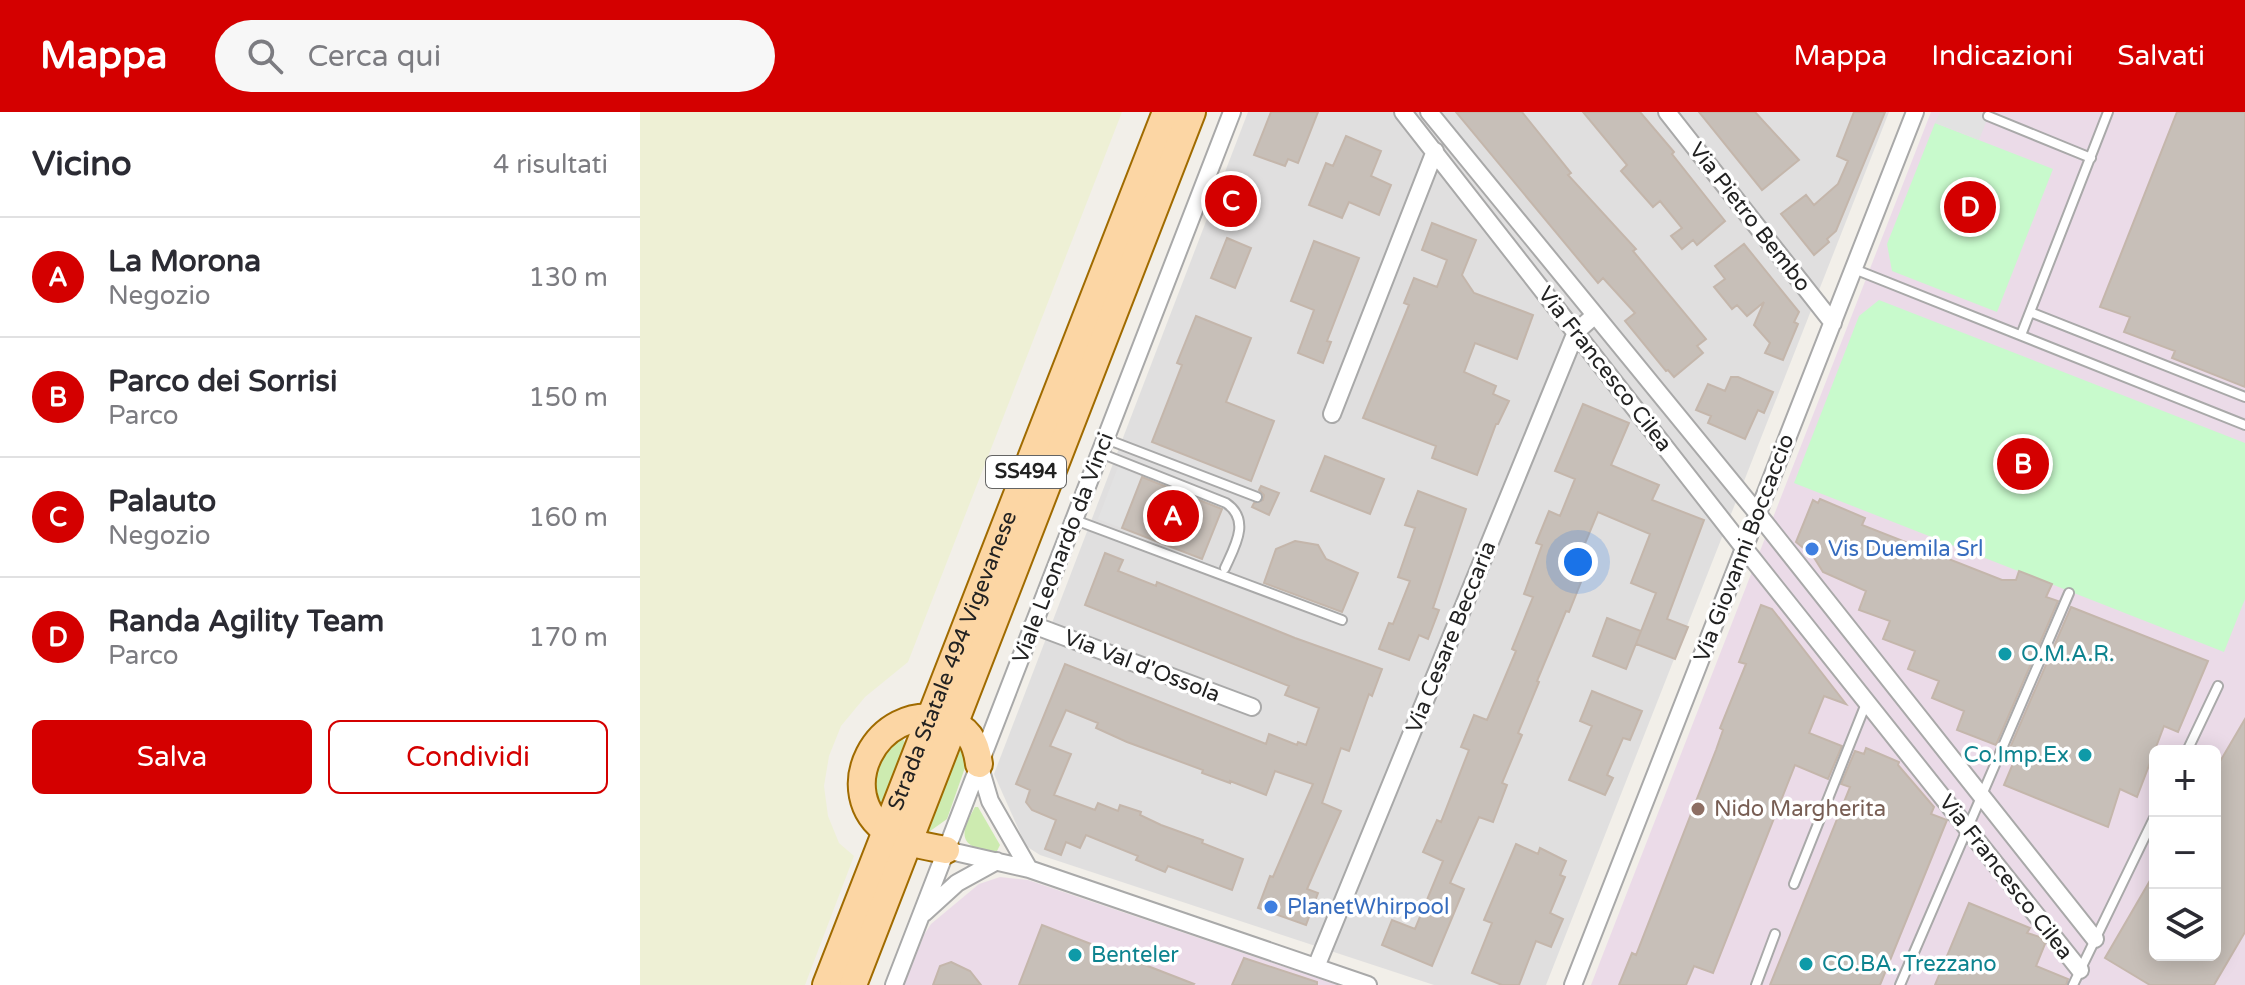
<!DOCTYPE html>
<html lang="it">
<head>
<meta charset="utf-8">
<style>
  :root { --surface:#fff; --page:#f7f7f7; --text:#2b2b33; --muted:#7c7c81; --line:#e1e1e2; --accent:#d40000 }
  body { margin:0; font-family:"Varela Round",sans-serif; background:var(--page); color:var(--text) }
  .controls { position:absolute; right:24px; bottom:24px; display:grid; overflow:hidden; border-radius:12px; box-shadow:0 4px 20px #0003 }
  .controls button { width:72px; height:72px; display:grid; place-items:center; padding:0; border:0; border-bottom:2px solid var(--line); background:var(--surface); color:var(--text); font:40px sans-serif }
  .you { position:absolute; left:938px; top:450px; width:28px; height:28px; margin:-20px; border:6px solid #fff; border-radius:50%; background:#1a73e8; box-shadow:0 0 0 12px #1a73e833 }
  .badge { display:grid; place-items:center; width:52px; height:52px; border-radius:50%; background:var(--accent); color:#fff; font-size:26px; font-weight:700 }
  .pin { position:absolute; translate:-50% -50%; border:4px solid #fff; box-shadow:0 2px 8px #0006 }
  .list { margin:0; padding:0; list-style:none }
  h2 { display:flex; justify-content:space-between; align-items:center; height:104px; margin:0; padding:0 32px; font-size:34px }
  h2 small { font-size:26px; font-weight:400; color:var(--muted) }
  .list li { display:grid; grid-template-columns:52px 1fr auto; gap:24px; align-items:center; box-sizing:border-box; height:120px; padding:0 32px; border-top:2px solid var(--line) }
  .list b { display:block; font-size:30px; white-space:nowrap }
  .list p { margin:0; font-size:26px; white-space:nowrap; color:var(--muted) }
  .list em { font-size:26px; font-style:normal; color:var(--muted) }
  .actions { display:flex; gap:16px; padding:24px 32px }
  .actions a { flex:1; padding:18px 0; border:2px solid var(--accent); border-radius:12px; text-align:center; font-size:28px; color:var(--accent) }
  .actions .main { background:var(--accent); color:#fff }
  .icon { flex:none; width:44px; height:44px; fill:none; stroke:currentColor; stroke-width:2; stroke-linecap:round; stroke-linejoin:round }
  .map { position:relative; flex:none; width:1605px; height:873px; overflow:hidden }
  header { display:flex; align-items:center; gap:48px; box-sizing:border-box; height:112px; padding:0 40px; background:var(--accent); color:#fff }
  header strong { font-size:38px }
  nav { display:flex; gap:44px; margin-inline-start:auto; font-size:28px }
  .search { width:560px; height:72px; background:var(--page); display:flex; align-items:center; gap:20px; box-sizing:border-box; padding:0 28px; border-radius:44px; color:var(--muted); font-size:30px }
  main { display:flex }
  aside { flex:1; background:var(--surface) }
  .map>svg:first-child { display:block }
  .residential { fill:#e0dfdf }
  .industrial { fill:#ebdbe8; fill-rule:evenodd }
  .farmland { fill:#eef0d5 }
  .grass { fill:#cdebb0 }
  .park { fill:#c8facc }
  .parking { fill:#e2e2e2 }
  .building { fill:#c7bfb8; stroke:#c4b6ab; stroke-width:2 }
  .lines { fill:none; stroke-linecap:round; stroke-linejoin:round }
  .lane-casing { stroke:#a9a9a9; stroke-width:12 }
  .street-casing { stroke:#a9a9a9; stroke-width:20 }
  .primary-casing { stroke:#a06b00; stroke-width:30 }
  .lane { stroke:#fff; stroke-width:8 }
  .street { stroke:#fff; stroke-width:16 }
  .primary { stroke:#fcd6a4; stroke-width:26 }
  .shop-dot { fill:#3f7fe0; stroke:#fff; stroke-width:3 }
  .culture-dot { fill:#0f9aa8; stroke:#fff; stroke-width:3 }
  .education-dot { fill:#8d6e63; stroke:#fff; stroke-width:3 }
  .labels { text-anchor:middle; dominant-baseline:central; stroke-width:7; stroke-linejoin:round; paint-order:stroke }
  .shield { fill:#fff; stroke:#646464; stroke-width:2 }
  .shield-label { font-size:20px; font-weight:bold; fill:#222 }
  .street-label { font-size:22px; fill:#222; stroke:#fff }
  .shop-label { font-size:22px; fill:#366cbe; stroke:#fff; text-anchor:start }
  .culture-label { font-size:22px; fill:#0d838f; stroke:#fff; text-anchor:start }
  .education-label { font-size:22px; fill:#785e54; stroke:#fff; text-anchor:start }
</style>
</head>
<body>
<header>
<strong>Mappa</strong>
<div class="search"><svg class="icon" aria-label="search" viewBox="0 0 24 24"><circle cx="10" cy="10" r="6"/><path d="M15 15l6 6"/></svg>Cerca qui</div>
<nav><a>Mappa</a><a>Indicazioni</a><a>Salvati</a></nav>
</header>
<main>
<aside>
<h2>Vicino<small>4 risultati</small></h2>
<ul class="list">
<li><span class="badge">A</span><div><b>La Morona</b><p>Negozio</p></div><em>130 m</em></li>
<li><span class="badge">B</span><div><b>Parco dei Sorrisi</b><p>Parco</p></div><em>150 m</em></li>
<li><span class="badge">C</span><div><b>Palauto</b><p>Negozio</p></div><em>160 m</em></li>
<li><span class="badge">D</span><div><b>Randa Agility Team</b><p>Parco</p></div><em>170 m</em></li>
</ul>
<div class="actions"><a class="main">Salva</a><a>Condividi</a></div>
</aside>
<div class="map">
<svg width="1605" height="873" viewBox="0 0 1605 873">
  <rect width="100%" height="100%" fill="#f2efe9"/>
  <path class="residential" d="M608,0H1249L906,873H794L400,743L386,734L354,662Z"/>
  <path class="industrial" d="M1291,0H1605V873H951ZM1515,639H1575V843H1515Z
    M360,765L388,768L698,873H264L284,823L291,812L339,772Z"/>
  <path class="farmland" d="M0,0H482L268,550L225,585L201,614L189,644L184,674L188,704L199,731L214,744L165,873H0Z"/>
  <path class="grass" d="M262,625L265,631L243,689L240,690L233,676L237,646Z
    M319,636H322L328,647L307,707L286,722L285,719L315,639Z
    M335,695H338L360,733L355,743C323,733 316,728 335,695Z"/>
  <path class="park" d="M1295,11L1413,57L1357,200L1252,159L1247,132Z
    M1239,188L1605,331V487L1584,540L1154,371L1219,204Z"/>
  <path class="parking" d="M1300,0H1350L1339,28L1295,11Z
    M478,355L502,365L482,416L458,407Z"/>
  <path class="building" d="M631,0H678L658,51L648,47L645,54L614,43Z
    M816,0H882L931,61L928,63L996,137L993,139L1066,227L1057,234L1063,241L1034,265L1028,258L1026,259L985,209L995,201L963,166L958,171Z
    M943,0H1000L1034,40L1032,42L1085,109L1057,133L1053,128L1042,137L1031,124L1042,116L1020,89L1013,95L981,59L987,53Z
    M1059,0H1115L1159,48L1122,78Z
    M1214,0H1245L1196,119L1187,127L1189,130L1174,143L1141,102L1166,83L1174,93L1198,72L1208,49L1197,44Z
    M1537,0H1605V275L1532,246L1535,239L1484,220L1490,205L1460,195Z
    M706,24L741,39L731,64L751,73L739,103L709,90L702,106L669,93L686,51L693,54Z
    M792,111L836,128L822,163L834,181L893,203L877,247L835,231L824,260L856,274L853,282L869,289L858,312H856L837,363L792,346L796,334L723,306L769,193L764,191L774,166L797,175L807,148L782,138Z
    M587,126L611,136L595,176L571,166Z
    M674,129L719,146L687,229L691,230L683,251L658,241L674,198L651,189Z
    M1104,132L1159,200L1154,210L1158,212L1143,248L1125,241L1130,231L1114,213L1124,190L1107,204L1097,193L1092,197L1074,175L1085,167L1075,154Z
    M556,204L611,226L586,290L634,309L611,369L512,330L542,253L537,251Z
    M1091,265H1098L1133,280L1124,301L1118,298L1105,327L1068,311L1071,304L1056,298L1068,272L1085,279Z
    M943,292L989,311L971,353L1019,373L1012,388L1064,408L1027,507L1048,515L1035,547L996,532L1016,481L991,471L1010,422L958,400L931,465L941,470L929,500L926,499L897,569L899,570L878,621L882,623L862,671L867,673L853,710L839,705L810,771L824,777L792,854L742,833L752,808L775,817L803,749L783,740L797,708L801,710L829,638L821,635L834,603L847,608L876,539L872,537L893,485L884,482L902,433L896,431L909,399L920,404L935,367L915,359Z
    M685,344L744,367L730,402L671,379Z
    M502,365L582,397L562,447L482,416Z
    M621,374L639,381L629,403L612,395L614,391L623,388L624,383L619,378Z
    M778,379L826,397L793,496L799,498L788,527L779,523L769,548L739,537L749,511L753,512L770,469L758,465L775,416L765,413Z
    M1180,387L1225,406L1222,413L1362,468H1376L1379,459L1412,472L1406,485L1418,489L1356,633L1317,618L1324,599L1292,586L1299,569L1268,557L1275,539L1243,527L1250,509L1219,498L1226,479L1183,460L1173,444L1156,430L1173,388L1178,391Z
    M655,429L678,433L686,447L718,461L702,500L624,471L636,437Z
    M465,441L483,448L478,459L516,474L517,470L655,526L742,557L732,584L729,582L709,639L701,636L682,691L701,699L667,777L678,781L666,813L618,796L630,764L633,765L673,672L635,659L626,683L590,669V671L562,661L563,658L487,630L456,616L458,611L426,598L410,634L431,642L414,683L455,698L458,691L478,699L480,693L501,700L500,703L521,713L563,728L562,731L603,747L592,778L528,754L525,760L496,748L498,744L446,723L440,736L426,730L421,743L405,737L416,708L392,698L386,690L390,678L376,672L425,552L626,632L629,622L657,633L658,630L666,633L679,596L645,583L649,574L445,493Z
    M1121,493L1132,497L1206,592L1184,584L1169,621L1202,634L1188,667L1155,653L1073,861L1054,854L1046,873H979L992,841L996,843L1076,638L1083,618L1080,616L1106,552L1099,550Z
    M1431,495L1568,549L1538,620L1524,614L1497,685L1480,677L1468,715L1364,673L1377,642L1369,638Z
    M967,506L1001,519L986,557L953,544Z
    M952,579L1002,599L990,628L983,626L967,663L973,666L965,683L929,668L952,614L940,609Z
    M1605,607V820L1574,873H1510L1465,846L1515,760V843H1575V658Z
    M1226,636L1259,650L1258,653L1294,695L1291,702L1307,708L1240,873H1130L1210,675L1201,672L1215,639L1224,642Z
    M876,732L898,742L900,736L926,749L920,763L925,765L910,801L923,807L911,835L896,829L879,873H862L832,861L852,811L844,808Z
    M1329,791L1390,816L1387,821L1400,825L1405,832L1396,854L1428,867L1426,873H1295Z
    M402,813L554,872L553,873H379Z
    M604,846L677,870V873H592Z
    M311,850L330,859L341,873H293L300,854Z"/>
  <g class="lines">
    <defs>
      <path id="lane" d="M1348,4L1451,46
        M1214,157L1605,313
        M1390,200L1605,285
        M1381,223L1468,0
        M466,327L617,385
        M460,341L586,391C611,408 595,434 585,456
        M435,408L702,508
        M1547,639L1578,574
        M1154,772L1227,589
        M1116,873L1135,822
        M1260,873L1429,481
        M1433,873L1515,704"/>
      <path id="street" d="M763,0L1104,436L1440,858
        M789,0L1118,402L1455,827
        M1027,0L1193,211
        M692,302L795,39
        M393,513L612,595
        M339,652L350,689L389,757
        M306,738L389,757L728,873
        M284,801L317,771L357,749
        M676,855L936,220L955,203
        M254,873L592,0
        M933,873L1275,0"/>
      <g id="primary">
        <path d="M306,738C286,734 266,732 248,720C190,681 237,590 304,608C328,615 336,629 339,652"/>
        <path id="s1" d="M186,873L526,0"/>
        <path d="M213,873L552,0"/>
      </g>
    </defs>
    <use href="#lane" class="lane-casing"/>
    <use href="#street" class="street-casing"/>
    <use href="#primary" class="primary-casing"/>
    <use href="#lane" class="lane"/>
    <use href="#street" class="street"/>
    <use href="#primary" class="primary"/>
  </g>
  <g class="shop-dot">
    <circle cx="1172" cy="437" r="8"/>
    <circle cx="631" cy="795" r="8"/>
  </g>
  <g class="culture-dot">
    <circle cx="1365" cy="542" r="8"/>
    <circle cx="1445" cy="643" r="8"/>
    <circle cx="435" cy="843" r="8"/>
    <circle cx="1166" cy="852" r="8"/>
  </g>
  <circle class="education-dot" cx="1058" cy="697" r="8"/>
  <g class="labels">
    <rect class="shield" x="346" y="344" width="80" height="32" rx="6"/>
    <g class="shield-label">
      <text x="386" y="360">SS494</text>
    </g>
    <g class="street-label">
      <text transform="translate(1110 105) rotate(52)">Via Pietro Bembo</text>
      <text transform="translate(965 257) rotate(52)">Via Francesco Cilea</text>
      <text transform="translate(423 436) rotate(-69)">Viale Leonardo da Vinci</text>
      <text transform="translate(1104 436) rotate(-69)">Via Giovanni Boccaccio</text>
      <text transform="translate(811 525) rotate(-68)">Via Cesare Beccaria</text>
      <text stroke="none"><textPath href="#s1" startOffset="348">Strada Statale 494 Vigevanese</textPath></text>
      <text transform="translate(502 554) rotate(21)">Via Val d'Ossola</text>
      <text transform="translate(1366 765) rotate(52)">Via Francesco Cilea</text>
    </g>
    <g class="shop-label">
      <text x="1188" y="437">Vis Duemila Srl</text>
      <text x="647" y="795">PlanetWhirpool</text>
    </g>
    <g class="culture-label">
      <text x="1381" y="542">O.M.A.R.</text>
      <text x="1429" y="643" text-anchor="end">Co.Imp.Ex</text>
      <text x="451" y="843">Benteler</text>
      <text x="1182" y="852">CO.BA. Trezzano</text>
    </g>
    <g class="education-label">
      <text x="1074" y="697">Nido Margherita</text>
    </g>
  </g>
</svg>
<div class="controls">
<button>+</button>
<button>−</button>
<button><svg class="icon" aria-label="layers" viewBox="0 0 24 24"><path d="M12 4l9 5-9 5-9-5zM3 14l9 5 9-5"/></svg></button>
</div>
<div class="you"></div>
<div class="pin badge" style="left:533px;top:404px">A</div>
<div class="pin badge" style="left:1383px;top:352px">B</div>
<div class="pin badge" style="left:591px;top:89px">C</div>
<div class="pin badge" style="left:1330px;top:95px">D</div>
</div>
</main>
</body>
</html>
